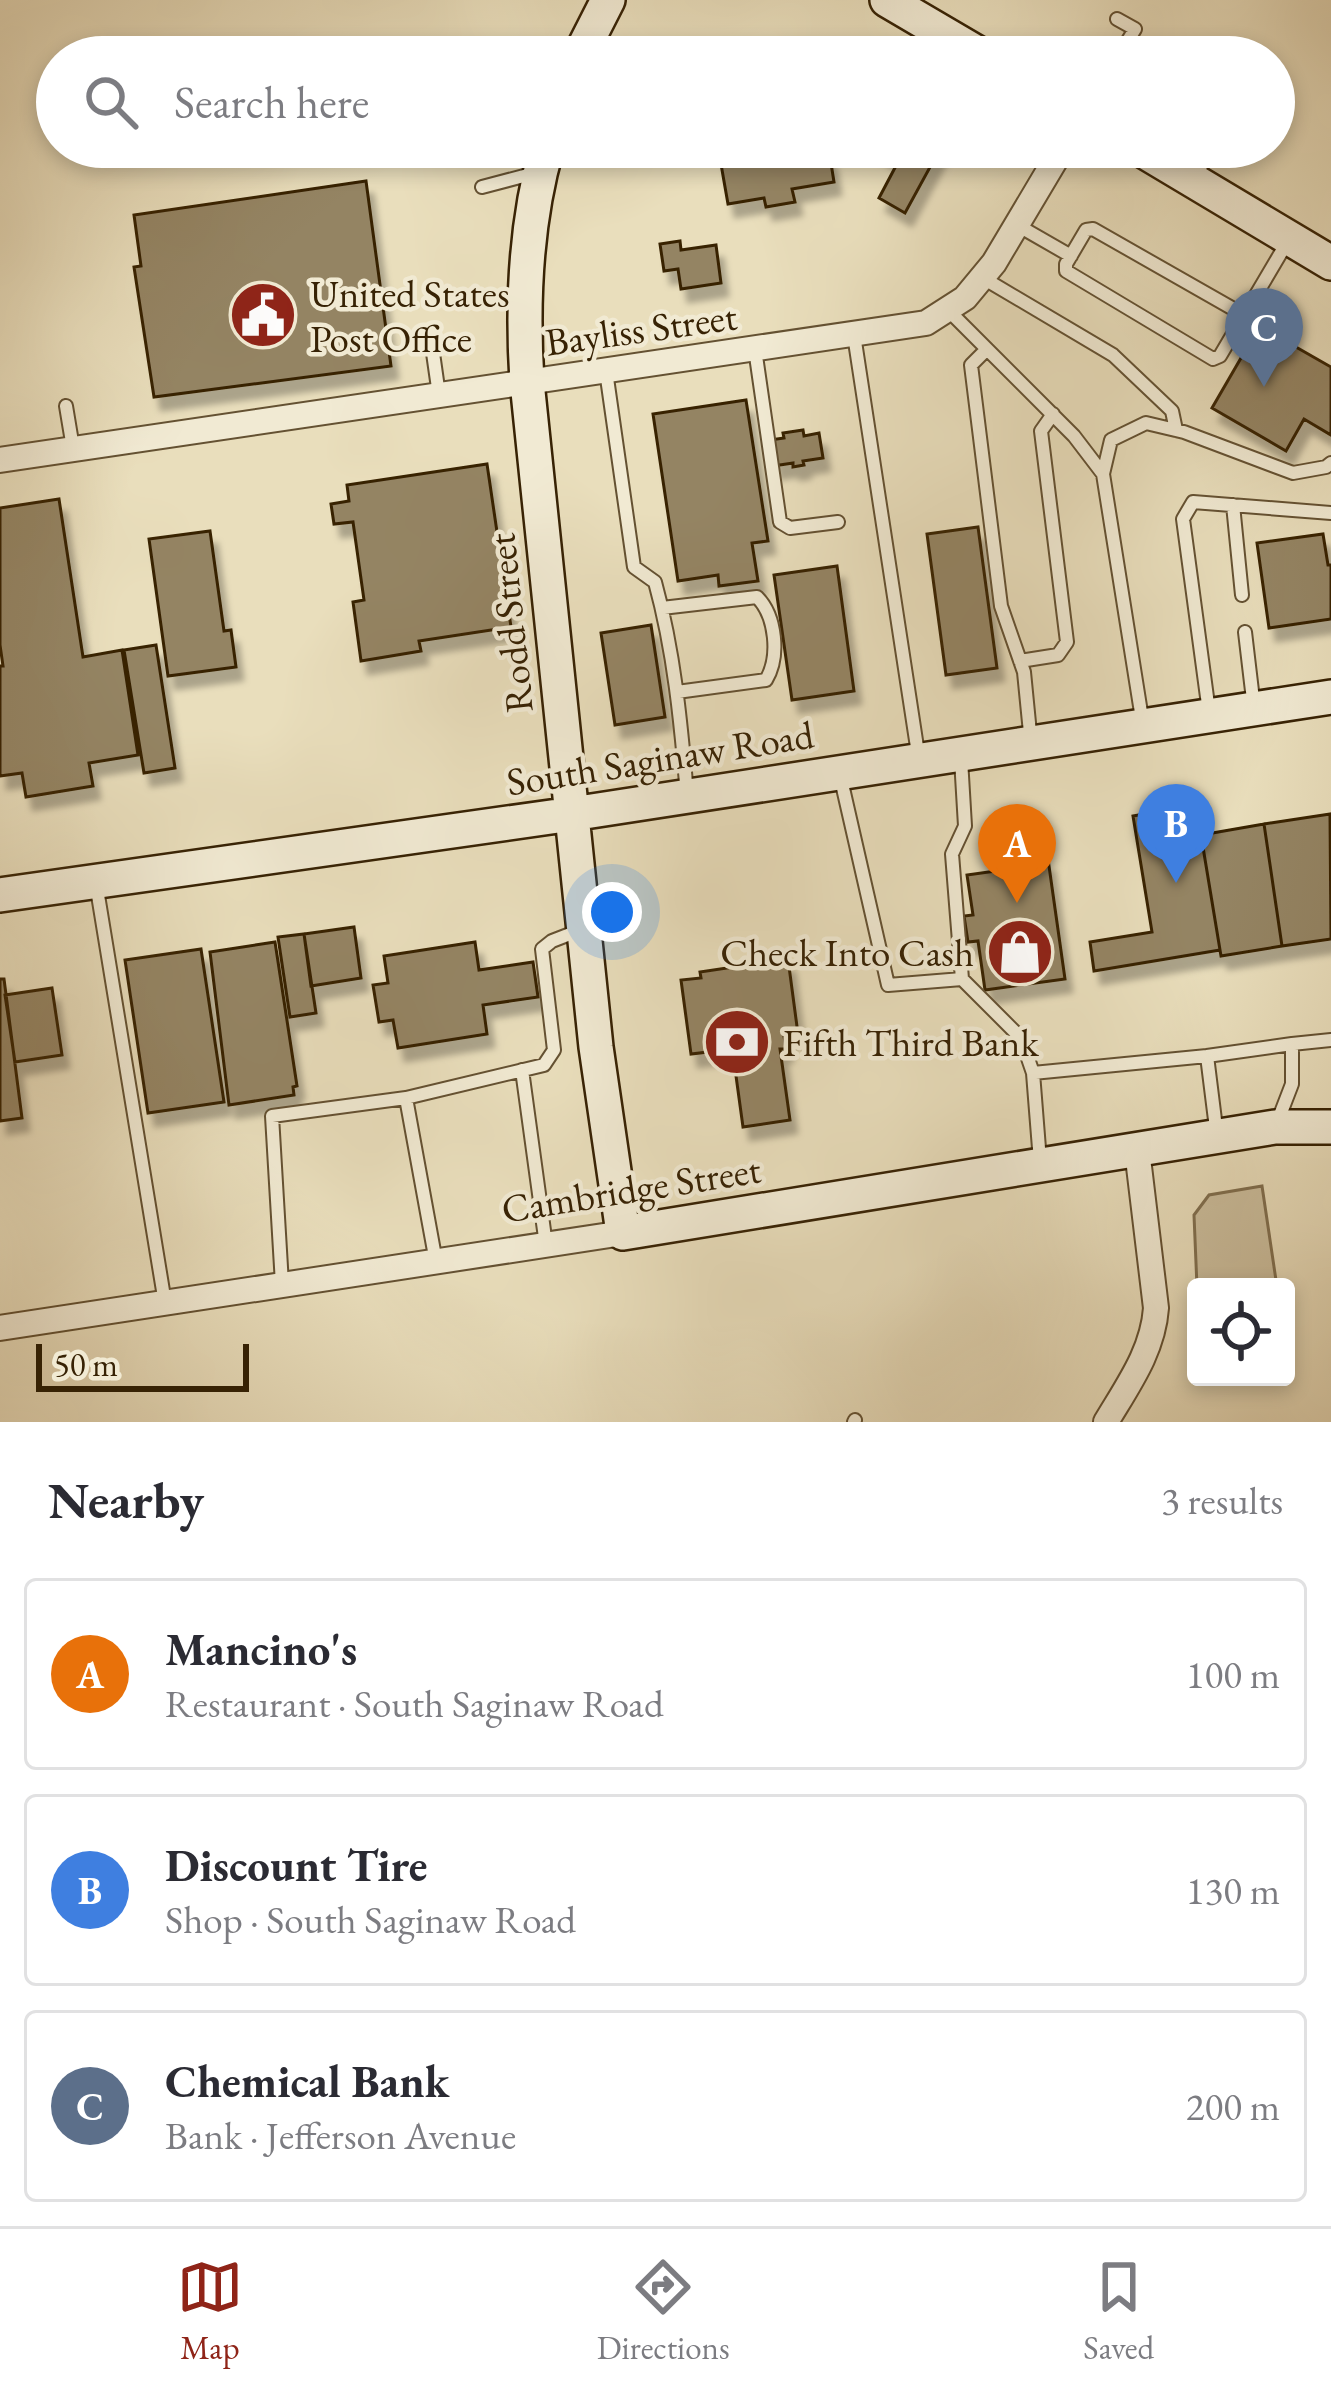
<!DOCTYPE html>
<html lang="en">
<head>
<meta charset="utf-8">
<style>
  :root { --surface:#fff; --page:#f7f7f7; --text:#2b2b33; --muted:#7c7c81; --line:#e1e1e2; --accent:#8f2418 }
  body { margin:0; font-family:"EB Garamond",serif; background:var(--page); color:var(--text) }
  .controls { position:absolute; right:36px; bottom:36px; display:grid; overflow:hidden; border-radius:12px; box-shadow:0 6px 18px #0003 }
  .controls button { width:108px; height:108px; display:grid; place-items:center; padding:0; border:0; border-bottom:3px solid var(--line); background:var(--surface); color:var(--text); font:60px sans-serif }
  .scale { position:absolute; left:36px; bottom:30px; width:213px; box-sizing:border-box; padding-left:12px; border:6px solid #372204; border-top:0; font-size:33px; line-height:42px; white-space:nowrap; color:#372204; -webkit-text-stroke:9px #f1ead3; paint-order:stroke }
  .you { position:absolute; left:612px; top:912px; width:42px; height:42px; margin:-30px; border:9px solid #fff; border-radius:50%; background:#1a73e8; box-shadow:0 0 0 18px #1a73e833 }
  .badge { display:grid; place-items:center; width:78px; height:78px; border-radius:50%; background:var(--accent); color:#fff; font-size:39px; font-weight:700 }
  .pin { position:absolute; translate:-50% -99px; filter:drop-shadow(0 3px 6px #0008) }
  .pin::after { content:''; position:absolute; top:63px; width:42px; height:36px; background:inherit; clip-path:polygon(0 0,100% 0,50% 100%) }
  .list { margin:0; padding:0; list-style:none }
  h2 { display:flex; justify-content:space-between; align-items:center; height:156px; margin:0; padding:0 48px; font-size:51px }
  h2 small { font-size:39px; font-weight:400; color:var(--muted) }
  .list li { display:grid; grid-template-columns:78px 1fr auto; gap:36px; align-items:center; box-sizing:border-box; height:192px; margin:0 24px 24px; padding:0 24px; border:3px solid var(--line); border-radius:12px }
  .list b { display:block; font-size:45px; white-space:nowrap }
  .list p { margin:0; font-size:39px; white-space:nowrap; color:var(--muted) }
  .list em { font-size:39px; font-style:normal; color:var(--muted) }
  .icon { flex:none; width:66px; height:66px; fill:none; stroke:currentColor; stroke-width:2; stroke-linecap:round; stroke-linejoin:round }
  .map { position:relative; flex:none; width:1331px; height:1422px; overflow:hidden }
  .search { position:absolute; background:var(--surface); box-shadow:0 6px 18px #0003; left:36px; right:36px; top:36px; height:132px; display:flex; align-items:center; gap:30px; box-sizing:border-box; padding:0 42px; border-radius:66px; color:var(--muted); font-size:45px }
  .sheet { height:804px; background:var(--surface) }
  nav { display:flex; justify-content:space-around; align-items:center; box-sizing:border-box; height:168px; border-top:3px solid var(--line); background:var(--surface); font-size:33px; color:var(--muted) }
  nav a { display:grid; justify-items:center; gap:6px }
  nav .on { color:var(--accent) }
  .map>svg:first-child { display:block }
  .green { fill:#cbbe9d; stroke:#817050; stroke-width:3 }
  .building { fill:#948464; stroke:#372204; stroke-width:3; filter:url(#shadow) }
  .lines { fill:none; stroke-linecap:round; stroke-linejoin:round }
  .lane-casing { stroke:#645132; stroke-width:16 }
  .street-casing { stroke:#645132; stroke-width:28 }
  .secondary-casing { stroke:#372204; stroke-width:38 }
  .lane { stroke:#f1ead3; stroke-width:12 }
  .street { stroke:#f1ead3; stroke-width:24 }
  .secondary { stroke:#f1ead3; stroke-width:33 }
  .labels { text-anchor:middle; dominant-baseline:central; stroke-width:9; stroke-linejoin:round; paint-order:stroke }
  .poi-label { font-size:39px; fill:#372204; stroke:#f1ead3; text-anchor:start }
  .street-label { font-size:39px; fill:#372204; stroke:#f1ead3 }
</style>
</head>
<body>
<div class="map">
<svg width="1331" height="1422" viewBox="0 0 1331 1422">
  <defs>
    <filter id="shadow"><feDropShadow dx="7" dy="13" stdDeviation="3" flood-color="#0004"/></filter>
  </defs>
  <rect width="100%" height="100%" fill="#e9debc"/>
  <filter id="stains"><feTurbulence type="fractalNoise" baseFrequency=".00167" numOctaves="4"/><feColorMatrix values="0 0 0 0 .2 0 0 0 0 .09 0 0 0 0 .02 0 0 0 .5 -.17"/></filter>
  <radialGradient id="worn" r=".72"><stop offset=".6" stop-color="#630" stop-opacity="0"/><stop offset="1" stop-color="#630" stop-opacity=".3"/></radialGradient>
  <path class="green" d="M1262,1186L1277,1287H1197L1194,1215L1209,1195Z"/>
  <path class="building" d="M718,147H825L827,157H830L834,182L792,189L795,202L766,207L764,198L728,204Z
    M873,147H941L905,213L879,198L898,162Z
    M366,181L391,366L154,397L134,267L141,266L134,215Z
    M680,241L681,250L716,245L721,283L681,289L678,269L664,271L660,244Z
    M1252,322L1331,367V435L1304,419L1286,451L1212,408L1252,339L1245,335Z
    M746,400L768,541L752,543L758,581L719,586L718,575L678,581L653,414Z
    M803,430L804,436L819,433L823,458L803,461L804,465L793,467V463L773,466L770,440L784,438L783,433Z
    M487,464L511,627L419,641L421,651L361,661L353,602L364,600L353,522L334,524L331,504L349,501L347,485Z
    M59,499L83,657L122,650L138,755L89,763L93,786L26,797L22,773L0,776V666H3L0,645V508Z
    M978,527L997,668L946,675L927,534Z
    M210,531L224,631L231,630L236,667L168,676L149,539Z
    M1323,534L1328,565H1331V619L1269,628L1257,543Z
    M837,566L854,691L792,700L774,575Z
    M651,625L665,717L615,725L601,633Z
    M156,645L175,768L144,773L124,650Z
    M1196,805L1220,950L1094,971L1090,942L1152,932L1133,816Z
    M1330,814L1331,939L1282,946L1264,824Z
    M1264,824L1282,946L1221,956L1201,835Z
    M1048,859L1065,979L985,990L978,941L968,942L964,916L973,915L967,875L1003,870L1002,866Z
    M354,927L361,978L311,986L304,934Z
    M304,934L316,1013L290,1017L278,937Z
    M275,942L297,1086L293,1087L294,1095L229,1105L210,952Z
    M475,942L479,970L533,962L538,997L483,1005L487,1034L398,1048L393,1020L379,1022L373,985L388,983L384,956Z
    M201,949L224,1102L148,1113L125,960Z
    M788,959L798,1034L784,1036L786,1049H780L790,1120L743,1127L733,1054L726,1056L725,1050L691,1054L681,980L701,978L700,972Z
    M0,979H4L22,1118L0,1121Z
    M52,988L62,1055L15,1062L5,995Z"/>
  <g class="lines">
    <defs>
      <path id="lane" d="M1117,19L1135,29L1118,57
        M1194,177L1213,147
        M482,187L539,172
        M1017,225L1071,256
        M983,278L1113,355L1172,411L1176,430
        M948,310L1074,436L1103,474
        M1244,315L1093,229L1086,230L1066,264V271L1213,359L1220,356L1289,239
        M854,335L919,760
        M755,349L780,522L790,528L838,522
        M987,349L971,365L1001,606L1024,672L1031,743
        M433,353L439,395
        M606,371L634,567L655,582C674,651 681,723 687,795
        M66,406L73,448
        M1233,505L1242,595
        M662,608L757,597C776,616 780,657 766,680L677,692
        M1245,632L1254,708
        M1020,661L1058,655L1067,642L1041,431L1053,414
        M1209,712L1183,519L1193,502L1331,513
        M1143,725L1103,474L1111,440L1146,423L1184,432L1293,473L1326,467L1331,463
        M840,775L888,985L962,979L952,854L965,826L961,759
        M96,883L165,1303
        M962,979L1021,1038L1033,1073L1040,1161
        M1292,1044L1331,1040
        M1207,1056L1292,1044V1084L1277,1123
        M522,1070L546,1245
        M1033,1073L1207,1056L1217,1136
        M436,1262L406,1098L544,1065L554,1050L542,949L552,941L583,929
        M282,1284L272,1116L406,1098
        M854,1422L855,1420"/>
      <path id="street" d="M0,460L926,323L965,298L994,263L1063,147
        M0,1328L623,1233
        M1106,1422C1128,1385 1153,1351 1156,1308L1137,1150"/>
      <path id="secondary" d="M887,0L984,57
        M579,57L608,0
        M547,147C525,223 522,304 527,382L596,1047L623,1233L1275,1127H1331
        M1137,147L1331,263
        M0,895L572,814L1331,697"/>
    </defs>
    <use href="#lane" class="lane-casing"/>
    <use href="#street" class="street-casing"/>
    <use href="#secondary" class="secondary-casing"/>
    <use href="#lane" class="lane"/>
    <use href="#street" class="street"/>
    <use href="#secondary" class="secondary"/>
  </g>
  <defs>
    <symbol id="civic-disc" viewBox="-11 -11 22 22"><circle r="9.5" fill="#8f2418" stroke="#f1ead3"/><path d="M-.6-6.5H3V-4.5H.6V-3L4-1V1h2V6H-6V1h2V-1L-.6-3ZM-1.2 2.5V6h2.4V2.5Z" fill="#fff"/></symbol>
    <symbol id="shop-disc" viewBox="-11 -11 22 22"><circle r="9.5" fill="#8f2418" stroke="#f1ead3"/><path d="M-5-2.5h2.3a2.7 3.5 0 0 1 5.4 0H5L5.5 6h-11ZM-1.5-2.5h3a1.5 2.3 0 0 0-3 0Z" fill="#fff"/></symbol>
    <symbol id="bank-disc" viewBox="-11 -11 22 22"><circle r="9.5" fill="#8f2418" stroke="#f1ead3"/><path d="M-6-4H6V4H-6ZM0-2.3a2.3 2.3 0 1 0 0 4.6a2.3 2.3 0 1 0 0-4.6Z" fill="#fff"/></symbol>
  </defs>
  <g fill-rule="evenodd">
    <use href="#civic-disc" x="225" y="277" width="76" height="76"/>
    <use href="#shop-disc" x="982" y="914" width="76" height="76"/>
    <use href="#bank-disc" x="699" y="1004" width="76" height="76"/>
  </g>
  <g class="labels">
    <g class="poi-label">
      <text x="310" y="293">United States<tspan x="310" dy="45">Post Office</tspan></text>
      <text x="974" y="952" text-anchor="end">Check Into Cash</text>
      <text x="783" y="1042">Fifth Third Bank</text>
    </g>
    <g class="street-label">
      <text transform="translate(641 329) rotate(-8)">Bayliss Street</text>
      <text transform="translate(510 623) rotate(-96)">Rodd Street</text>
      <text transform="translate(660 758) rotate(-9)">South Saginaw Road</text>
      <text transform="translate(631 1189) rotate(-9)">Cambridge Street</text>
    </g>
  </g>
  <rect width="100%" height="100%" filter="url(#stains)"/>
  <rect width="100%" height="100%" fill="url(#worn)"/>
</svg>
<div class="controls">
<button><svg class="icon" aria-label="locate" viewBox="0 0 24 24"><circle cx="12" cy="12" r="6"/><path d="M12 2v4M12 18v4M2 12h4M18 12h4"/></svg></button>
</div>
<div class="scale">50 m</div>
<div class="you"></div>
<div class="pin badge" style="left:1017px;top:903px;background:#e8710a">A</div>
<div class="pin badge" style="left:1176px;top:883px;background:#3f7fe0">B</div>
<div class="pin badge" style="left:1264px;top:387px;background:#5c6f8a">C</div>
<div class="search"><svg class="icon" aria-label="search" viewBox="0 0 24 24"><circle cx="10" cy="10" r="6"/><path d="M15 15l6 6"/></svg>Search here</div>
</div>
<section class="sheet">
<h2>Nearby<small>3 results</small></h2>
<ul class="list">
<li><span class="badge" style="background:#e8710a">A</span><div><b>Mancino's</b><p>Restaurant · South Saginaw Road</p></div><em>100 m</em></li>
<li><span class="badge" style="background:#3f7fe0">B</span><div><b>Discount Tire</b><p>Shop · South Saginaw Road</p></div><em>130 m</em></li>
<li><span class="badge" style="background:#5c6f8a">C</span><div><b>Chemical Bank</b><p>Bank · Jefferson Avenue</p></div><em>200 m</em></li>
</ul>
</section>
<nav>
<a class="on"><svg class="icon" aria-label="map" viewBox="0 0 24 24"><path d="M3 6l6-2 6 2 6-2v14l-6 2-6-2-6 2zM9 4v14M15 6v14"/></svg>Map</a>
<a><svg class="icon" aria-label="directions" viewBox="0 0 24 24"><path d="M12 3l9 9-9 9-9-9zM9 14v-3h6M13 9l2 2-2 2"/></svg>Directions</a>
<a><svg class="icon" aria-label="saved" viewBox="0 0 24 24"><path d="M7 4h10v16l-5-4-5 4z"/></svg>Saved</a>
</nav>
</body>
</html>
